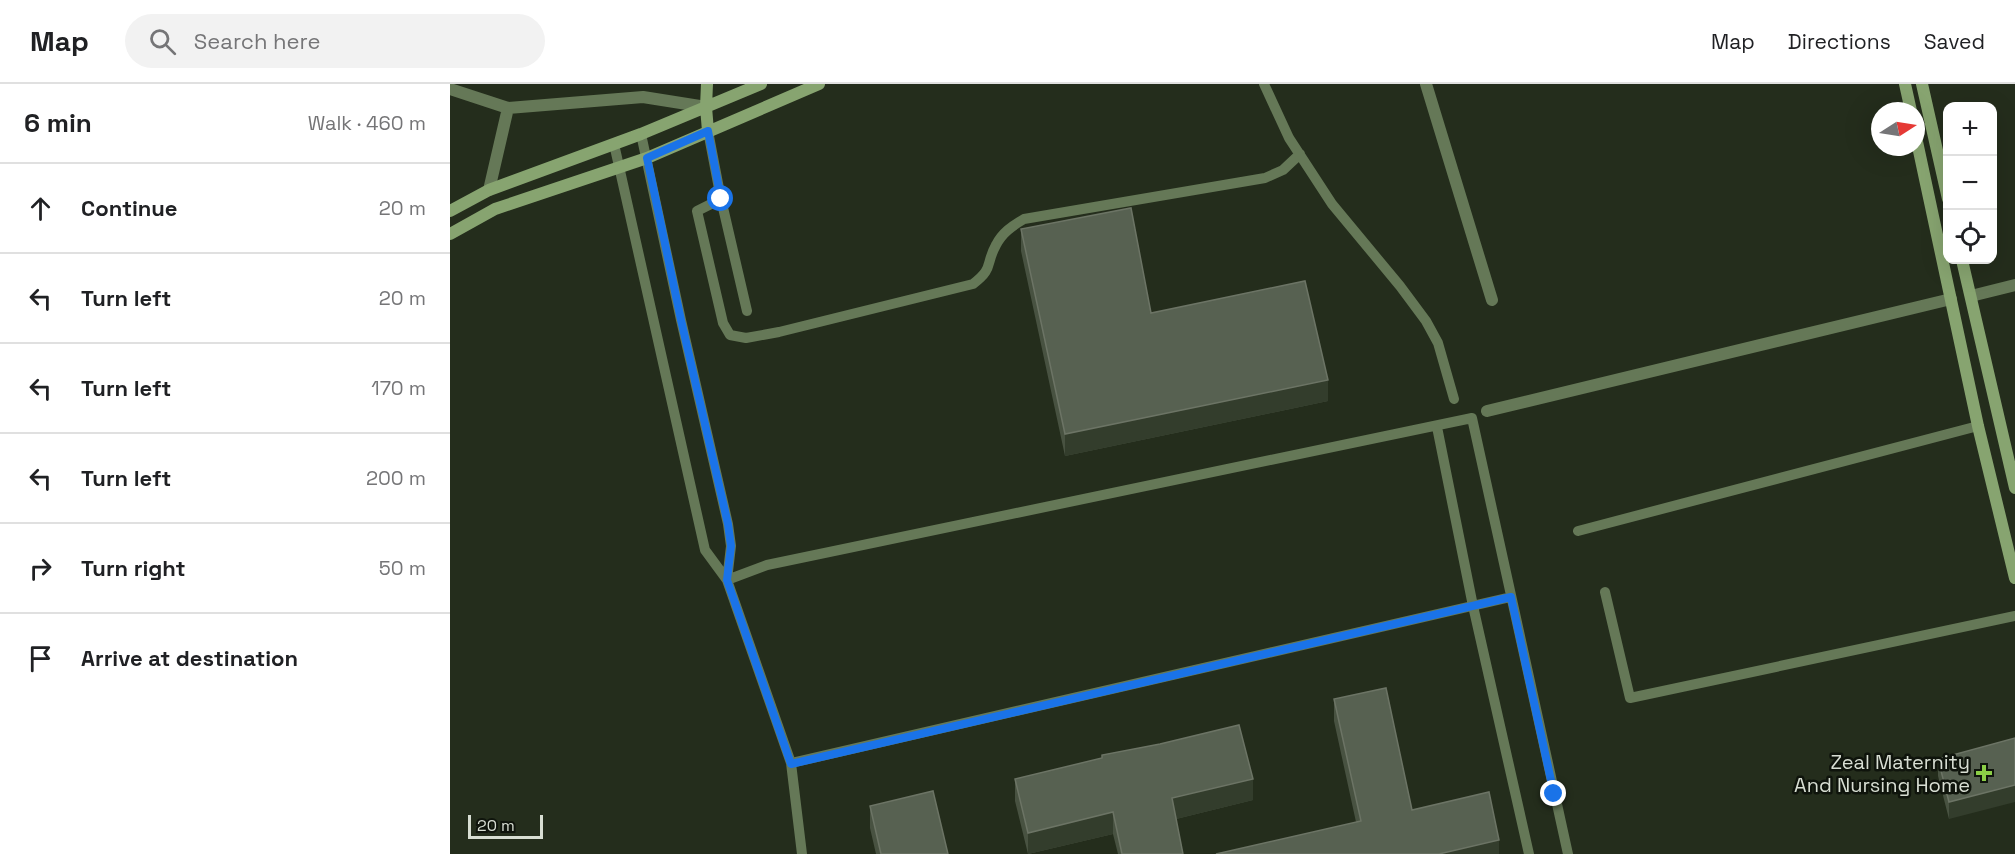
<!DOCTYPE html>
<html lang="en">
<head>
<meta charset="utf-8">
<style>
  :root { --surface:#fff; --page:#f2f2f2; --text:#202124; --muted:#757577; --line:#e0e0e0 }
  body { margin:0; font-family:"Space Grotesk",sans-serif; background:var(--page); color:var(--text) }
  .controls { position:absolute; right:18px; top:18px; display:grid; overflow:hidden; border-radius:12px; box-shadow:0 6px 24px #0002 }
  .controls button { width:54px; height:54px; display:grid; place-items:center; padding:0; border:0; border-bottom:2px solid var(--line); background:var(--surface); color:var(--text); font:30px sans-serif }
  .compass { position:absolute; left:1421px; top:18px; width:54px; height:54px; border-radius:50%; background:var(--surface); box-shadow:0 6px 24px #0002; rotate:78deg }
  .scale { position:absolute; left:18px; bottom:15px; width:75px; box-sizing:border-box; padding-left:6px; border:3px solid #d8ded3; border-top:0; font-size:16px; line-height:21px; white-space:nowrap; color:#d8ded3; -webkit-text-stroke:4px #0f140c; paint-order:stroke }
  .stop { position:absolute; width:18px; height:18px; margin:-14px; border:4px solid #1a73e8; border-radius:50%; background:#fff }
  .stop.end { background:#1a73e8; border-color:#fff; box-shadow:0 2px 6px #0008 }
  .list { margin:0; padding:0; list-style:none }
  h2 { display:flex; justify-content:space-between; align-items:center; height:78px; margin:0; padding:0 24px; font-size:26px }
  h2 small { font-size:20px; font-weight:400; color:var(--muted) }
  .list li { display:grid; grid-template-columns:39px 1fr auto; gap:18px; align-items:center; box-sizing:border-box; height:90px; padding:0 24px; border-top:2px solid var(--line) }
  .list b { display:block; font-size:22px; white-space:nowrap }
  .list em { font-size:20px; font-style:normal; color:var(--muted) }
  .icon { flex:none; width:33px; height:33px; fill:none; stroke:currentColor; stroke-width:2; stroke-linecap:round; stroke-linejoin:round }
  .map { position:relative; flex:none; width:1565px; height:770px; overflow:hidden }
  header { display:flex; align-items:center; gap:36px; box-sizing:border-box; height:84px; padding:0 30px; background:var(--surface); border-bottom:2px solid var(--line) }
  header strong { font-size:28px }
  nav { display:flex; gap:33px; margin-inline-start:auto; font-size:21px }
  .search { width:420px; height:54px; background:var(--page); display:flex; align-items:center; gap:15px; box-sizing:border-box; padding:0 21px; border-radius:33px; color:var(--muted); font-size:22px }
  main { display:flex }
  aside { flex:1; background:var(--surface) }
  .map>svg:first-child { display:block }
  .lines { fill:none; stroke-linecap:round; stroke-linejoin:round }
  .lane { stroke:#657857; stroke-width:10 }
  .street { stroke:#657857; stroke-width:12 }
  .secondary { stroke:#87a470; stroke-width:12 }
  .wall { fill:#485241 }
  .shaded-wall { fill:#333d2c }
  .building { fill:#576151; stroke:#6c7465; stroke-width:1.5 }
  .route { stroke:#1a73e8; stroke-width:8 }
  .poi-dot { fill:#8bce46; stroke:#0f140c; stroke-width:2 }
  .labels { text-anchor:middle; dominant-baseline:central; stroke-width:5; stroke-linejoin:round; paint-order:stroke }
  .poi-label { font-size:20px; fill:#d8ded3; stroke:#0f140c; text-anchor:end }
</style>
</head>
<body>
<header>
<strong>Map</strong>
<div class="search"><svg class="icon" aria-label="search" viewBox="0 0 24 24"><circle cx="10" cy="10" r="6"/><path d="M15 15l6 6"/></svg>Search here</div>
<nav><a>Map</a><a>Directions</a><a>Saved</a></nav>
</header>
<main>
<aside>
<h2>6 min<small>Walk · 460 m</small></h2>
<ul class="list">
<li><svg class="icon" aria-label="ahead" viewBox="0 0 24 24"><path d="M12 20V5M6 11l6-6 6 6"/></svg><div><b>Continue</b></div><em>20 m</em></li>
<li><svg class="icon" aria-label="left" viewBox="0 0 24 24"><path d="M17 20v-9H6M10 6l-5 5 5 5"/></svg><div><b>Turn left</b></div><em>20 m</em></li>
<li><svg class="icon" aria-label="left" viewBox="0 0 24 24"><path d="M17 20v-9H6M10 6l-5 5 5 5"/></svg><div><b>Turn left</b></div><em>170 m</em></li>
<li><svg class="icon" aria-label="left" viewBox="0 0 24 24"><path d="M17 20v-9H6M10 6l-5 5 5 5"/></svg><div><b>Turn left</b></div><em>200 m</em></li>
<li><svg class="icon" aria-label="right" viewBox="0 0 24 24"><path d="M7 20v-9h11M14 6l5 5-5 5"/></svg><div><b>Turn right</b></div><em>50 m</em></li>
<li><svg class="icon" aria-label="arrive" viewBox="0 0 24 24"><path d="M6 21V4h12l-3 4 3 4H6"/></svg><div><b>Arrive at destination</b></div></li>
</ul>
</aside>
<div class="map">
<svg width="1565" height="770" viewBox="0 0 1565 770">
  <rect width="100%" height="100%" fill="#242d1c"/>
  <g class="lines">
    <path class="lane" d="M814,0L839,54L882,120L950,202L976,237L988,259L1004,315
      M258,47L271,115L247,127L273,239L280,251L296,254L329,248L523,200C544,184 535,181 546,161C552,149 562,142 574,135L815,94L833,86L850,70
      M191,50L231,236L278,440L281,462L277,496
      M164,60L255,466L277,496L341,679L352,770
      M271,115L297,227
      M987,343L1023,522L1079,770
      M1128,447L1528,342
      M277,496L317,481L1022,334L1118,770
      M1155,508L1180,614L1565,532
      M341,679L1061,513"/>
    <path class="street" d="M976,0L1042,216
      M0,5L58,24L193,13L256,23
      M39,106L58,24
      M1521,212L1565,201
      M1037,327L1501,215"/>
    <path class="secondary" d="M257,0L256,23L258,47
      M1455,0L1461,27
      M1472,0L1498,115
      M1466,53L1528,342L1565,494
      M0,127L39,106L191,50L311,0
      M0,150L45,125L197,74L369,0
      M1512,176L1565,404"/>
  </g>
  <path class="wall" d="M571,145L701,229L878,317L615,372L571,167Z
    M884,615L962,726L1049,770L906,738L884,637Z
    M1565,654L1499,735L1488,692V675Z
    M565,695L803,716L726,735L733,770H668L663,750L578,770L565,717Z
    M420,722L498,770H426L420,744Z"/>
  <path class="shaded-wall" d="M878,296V317L615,372V350Z
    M803,695V716L722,736V714Z
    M1565,701V718L1499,735V718Z
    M663,728V750L578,770V749Z
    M1049,756V770H989Z"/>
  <path class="building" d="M681,124L701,229L855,197L878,296L615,350L571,145Z
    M936,604L962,726L1039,708L1049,756L989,770H766L911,737L884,615Z
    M789,641L803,695L722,714L733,770H672L663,728L578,749L565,695L652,674V671L710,660Z
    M1565,654V701L1499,718L1488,675Z
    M483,707L498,770H431L420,722Z"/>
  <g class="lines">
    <path class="route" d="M271,115L258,47L197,74L231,236L278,440L281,462L277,496L341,680L1061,513L1104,710"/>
  </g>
  <path class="poi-dot" d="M1531 680h6v6h6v6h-6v6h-6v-6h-6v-6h6z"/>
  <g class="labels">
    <g class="poi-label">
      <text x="1520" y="678">Zeal Maternity<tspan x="1520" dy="23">And Nursing Home</tspan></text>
    </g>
  </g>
</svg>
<div class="controls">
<button>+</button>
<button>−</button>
<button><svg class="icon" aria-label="locate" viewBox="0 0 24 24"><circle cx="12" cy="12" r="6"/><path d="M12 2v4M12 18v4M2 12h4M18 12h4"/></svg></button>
</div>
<svg class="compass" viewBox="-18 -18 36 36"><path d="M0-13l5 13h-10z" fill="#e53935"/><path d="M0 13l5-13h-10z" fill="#757577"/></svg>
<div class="scale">20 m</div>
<div class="stop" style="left:271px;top:115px"></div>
<div class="stop end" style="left:1104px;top:710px"></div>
</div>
</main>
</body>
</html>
